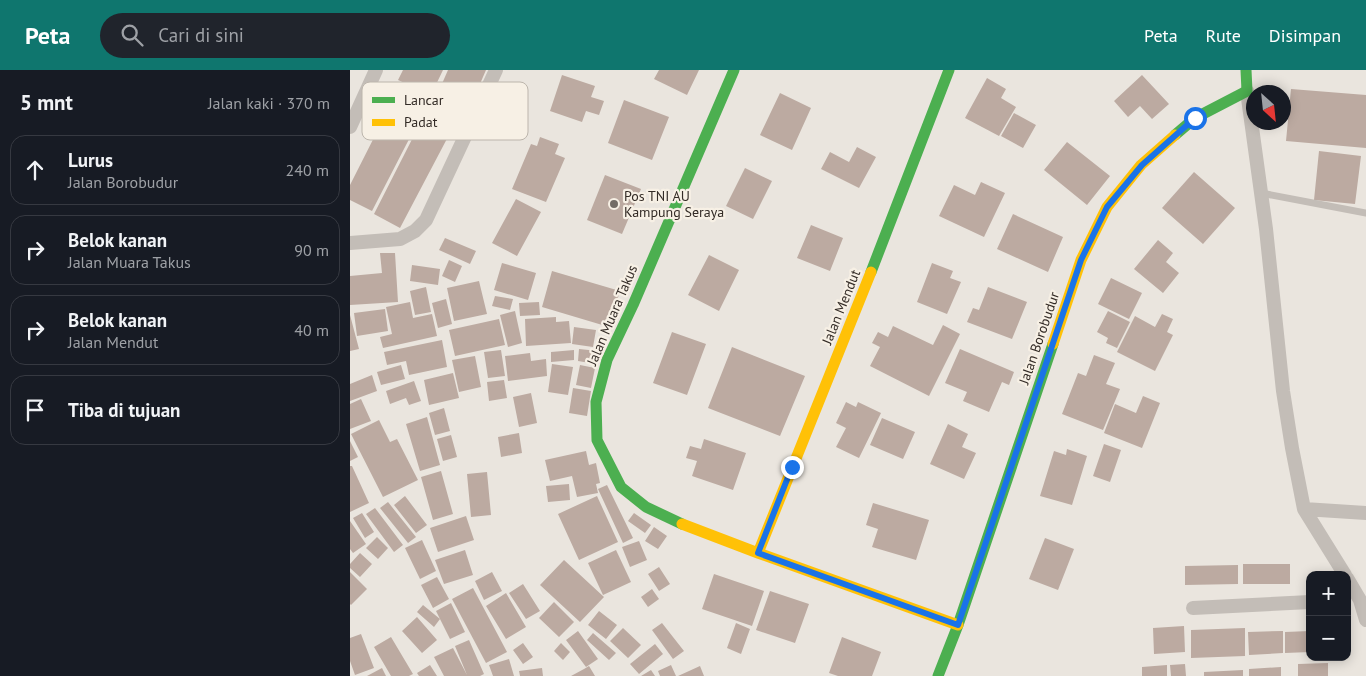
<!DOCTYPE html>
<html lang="id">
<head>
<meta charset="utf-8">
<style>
  :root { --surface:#171b24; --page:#20242c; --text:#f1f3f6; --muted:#9ea1a6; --line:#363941; --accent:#0f766e }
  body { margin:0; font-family:"PT Sans",sans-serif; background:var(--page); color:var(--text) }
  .controls { position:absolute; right:15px; bottom:15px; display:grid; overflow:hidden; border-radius:10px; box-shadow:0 2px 12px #0003 }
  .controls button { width:45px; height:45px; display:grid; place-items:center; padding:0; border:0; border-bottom:1px solid var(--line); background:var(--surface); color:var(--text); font:25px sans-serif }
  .compass { position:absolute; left:896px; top:15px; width:45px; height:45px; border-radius:50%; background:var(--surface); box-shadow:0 2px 12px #0003; rotate:153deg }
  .stop { position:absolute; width:15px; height:15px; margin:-11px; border:4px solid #1a73e8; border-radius:50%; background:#fff }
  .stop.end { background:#1a73e8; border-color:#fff; box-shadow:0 1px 5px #0008 }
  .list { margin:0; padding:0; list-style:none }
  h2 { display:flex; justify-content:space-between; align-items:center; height:65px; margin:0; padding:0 20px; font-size:21px }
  h2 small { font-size:16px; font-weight:400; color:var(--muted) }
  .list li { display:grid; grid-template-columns:32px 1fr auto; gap:15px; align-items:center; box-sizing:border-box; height:70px; margin:0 10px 10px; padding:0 10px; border:1px solid var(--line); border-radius:15px }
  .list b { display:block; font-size:19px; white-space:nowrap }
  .list p { margin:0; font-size:16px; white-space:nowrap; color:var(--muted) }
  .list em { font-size:16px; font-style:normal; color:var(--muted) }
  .icon { flex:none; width:28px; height:28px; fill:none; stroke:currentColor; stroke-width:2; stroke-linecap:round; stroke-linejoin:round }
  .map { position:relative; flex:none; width:1016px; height:606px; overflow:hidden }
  header { display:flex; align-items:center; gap:30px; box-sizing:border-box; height:70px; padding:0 25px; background:var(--accent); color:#fff }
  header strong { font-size:24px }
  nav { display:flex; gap:28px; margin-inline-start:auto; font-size:18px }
  .search { width:350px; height:45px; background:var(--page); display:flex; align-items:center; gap:12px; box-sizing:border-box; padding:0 18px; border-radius:28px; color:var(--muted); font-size:19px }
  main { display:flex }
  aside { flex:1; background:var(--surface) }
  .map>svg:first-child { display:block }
  .building { fill:#bcaaa1 }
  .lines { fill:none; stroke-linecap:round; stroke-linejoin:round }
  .lane { stroke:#c3bdb7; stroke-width:7 }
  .street { stroke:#c3bdb7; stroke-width:14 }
  .fast { stroke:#4caf50; stroke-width:11 }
  .slow { stroke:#ffc107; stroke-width:11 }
  .route { stroke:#1a73e8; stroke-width:6 }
  .poi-dot { fill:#736c66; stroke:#f7f0e5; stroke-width:2 }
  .labels { text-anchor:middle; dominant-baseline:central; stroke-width:4.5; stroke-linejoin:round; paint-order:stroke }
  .poi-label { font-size:14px; fill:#332b26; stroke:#f7f0e5; text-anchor:start }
  .street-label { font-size:14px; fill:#332b26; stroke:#f7f0e5 }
  .key { fill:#f7f0e5; stroke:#bcb5ac; stroke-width:1 }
  .key-label { font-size:14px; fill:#332b26 }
</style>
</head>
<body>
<header>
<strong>Peta</strong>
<div class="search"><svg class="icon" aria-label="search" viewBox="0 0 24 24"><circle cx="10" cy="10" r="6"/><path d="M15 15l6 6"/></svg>Cari di sini</div>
<nav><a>Peta</a><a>Rute</a><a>Disimpan</a></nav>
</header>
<main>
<aside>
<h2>5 mnt<small>Jalan kaki · 370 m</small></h2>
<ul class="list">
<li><svg class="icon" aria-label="ahead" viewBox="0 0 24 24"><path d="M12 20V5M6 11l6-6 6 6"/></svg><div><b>Lurus</b><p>Jalan Borobudur</p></div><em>240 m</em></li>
<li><svg class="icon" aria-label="right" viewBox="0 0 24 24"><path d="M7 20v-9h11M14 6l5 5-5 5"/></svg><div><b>Belok kanan</b><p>Jalan Muara Takus</p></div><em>90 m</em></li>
<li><svg class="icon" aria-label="right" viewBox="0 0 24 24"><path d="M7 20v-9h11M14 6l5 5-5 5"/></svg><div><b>Belok kanan</b><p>Jalan Mendut</p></div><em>40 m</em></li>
<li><svg class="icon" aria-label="arrive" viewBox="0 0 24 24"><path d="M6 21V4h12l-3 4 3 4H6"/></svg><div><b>Tiba di tujuan</b></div></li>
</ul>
</aside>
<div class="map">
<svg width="1016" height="606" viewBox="0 0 1016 606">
  <rect width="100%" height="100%" fill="#eae5de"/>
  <path class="building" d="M53,0H93L81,25L48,10Z
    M98,0H136L123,30L91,16Z
    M309,0H349L337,25L304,9Z
    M212,5L245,16L241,27L254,31L249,45L236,41L232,52L200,41Z
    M792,5L819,34L802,49L790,36L778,47L764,31Z
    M637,8L656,19L651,28L666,37L649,66L615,48Z
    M941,19L1016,25V78L936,71Z
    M430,23L461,38L442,80L410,65Z
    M82,30L110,44L50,158L24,144Z
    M274,30L319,47L302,90L258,73Z
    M42,32L71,46L22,141L0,130V115Z
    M664,43L686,55L673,78L651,66Z
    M190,67L209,74L205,84L215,88L196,132L162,119L181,74L187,76Z
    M717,72L760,106L737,135L694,100Z
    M507,77L526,87L509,118L471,99L480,82L499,92Z
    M969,81L1011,86L1005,134L964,130Z
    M395,98L422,111L403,149L376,136Z
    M844,102L885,138L853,174L812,138Z
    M255,105L291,119L272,164L237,150Z
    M631,112L655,123L634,167L589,146L604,115L625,125Z
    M166,129L191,142L167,186L142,173Z
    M663,144L713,167L698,202L647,179Z
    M461,155L493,168L480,201L447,188Z
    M95,168L126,181L120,194L89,180Z
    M808,170L823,183L816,192L829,203L813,223L784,199Z
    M30,183H45L48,232L0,235V206L32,203Z
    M359,185L389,200L369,241L338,225Z
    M99,190L112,196L105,212L92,206Z
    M152,193L186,203L178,230L144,220Z
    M582,193L603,201L600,208L611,212L597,244L567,232Z
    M62,195L90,199L88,215L60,211Z
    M202,201L270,221L259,257L192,237Z
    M761,208L792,223L779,249L748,234Z
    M129,211L137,244L104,251L97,218Z
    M76,217L81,242L65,245L60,221Z
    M638,217L677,232L662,269L617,252L623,238L629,240Z
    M145,226L163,229L160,240L142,236Z
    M96,229L102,254L88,258L82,233Z
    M60,232L63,248L82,244L87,266L33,278L30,267L42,264L36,237Z
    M189,232L190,245L170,246L169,233Z
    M35,239L38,261L7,266L4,243Z
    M165,241L172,273L158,277L150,245Z
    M758,241L780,252L767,278L756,273L758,268L747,262Z
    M812,244L823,249L817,262L823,265L805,301L767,282L785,246L805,257Z
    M0,245L9,279L0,281Z
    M206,247V252L219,251L221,273L176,276L175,249Z
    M149,249L155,275L105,286L99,260Z
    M593,255L610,264L579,326L520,296L530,277L522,273L528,262L538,267L543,256L583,275Z
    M224,257L246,260L243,277L222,274Z
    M322,262L356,274L337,325L303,313Z
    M92,270L97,297L59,305L56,291L37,295L34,282Z
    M382,277L455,306L430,366L358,338Z
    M229,279L248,281L246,294L228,291Z
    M610,279L664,302L659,315L652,312L639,342L613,331L617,322L595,313Z
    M151,280L155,306L138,308L134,282Z
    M224,280V290L201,292V282Z
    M180,283L181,291L196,289L197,306L158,311L155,286Z
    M744,285L765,293L756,314L770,319L753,360L712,344L728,303L736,306Z
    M125,286L131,317L109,322L102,290Z
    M202,294L223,297L218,325L198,322Z
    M51,295L55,309L31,315L27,302Z
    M230,295L245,298L241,318L226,315Z
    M103,303L109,328L79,335L74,310Z
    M22,305L27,321L0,331V314Z
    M154,310L157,328L139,331L137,312Z
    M64,311L71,331L59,335L56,328L40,334L36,321Z
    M223,318L241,321L237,346L219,343Z
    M181,323L187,353L169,357L163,327Z
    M793,326L810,333L792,378L754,363L765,334L786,343Z
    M11,329L21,351L0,359V334Z
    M496,332L506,337L508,332L531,343L509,388L486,377L496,358L486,353Z
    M94,338L100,361L85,365L79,343Z
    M77,347L90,395L70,401L56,354Z
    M532,348L565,362L553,389L520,375Z
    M29,350L40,372L47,369L68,410L33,427L1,364Z
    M598,354L618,364L612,377L626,383L614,409L580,394Z
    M169,363L172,383L151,387L148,367Z
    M101,365L107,387L93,391L87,369Z
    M354,369L396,383L383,420L342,406L347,391L336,388L340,376L351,379Z
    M0,371L8,387L0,391Z
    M754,374L771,380L760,412L743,406Z
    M717,379L737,386L722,435L690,426L704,381L716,385Z
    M236,381L239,395L246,393L250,413L246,414L248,423L227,427L222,406L200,411L195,390Z
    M0,396H2L19,433L0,442Z
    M91,401L103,444L83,450L71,407Z
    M137,402L141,445L121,447L117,404Z
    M219,414L220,430L198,432L196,416Z
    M257,415L283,468L273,473L248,419Z
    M55,426L77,455L66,463L44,435Z
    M247,426L268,472L229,490L208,444Z
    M38,432L66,467L58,473L30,438Z
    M523,433L579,450L566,490L522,477L528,459L516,455Z
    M25,438L53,475L44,482L16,444Z
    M12,443L24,462L15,468L3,448Z
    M284,443L301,455L295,463L278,451Z
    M116,446L124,470L88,482L80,458Z
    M0,451L16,474L3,483L0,479Z
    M304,457L317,466L308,479L295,471Z
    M27,467L38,478L28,489L16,478Z
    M695,468L724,479L708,520L679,509Z
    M72,470L86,501L70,509L55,478Z
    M289,471L297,490L280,497L272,477Z
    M115,480L123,505L94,514L85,490Z
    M266,480L281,512L253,525L238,493Z
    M10,483L22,494L10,507L0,498V494Z
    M214,490L254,527L230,552L190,515Z
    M893,494H940V514H893Z
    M888,495V514L835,515V496Z
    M309,497L320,514L309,521L298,504Z
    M0,502L17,519L1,535L0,534Z
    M142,502L152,521L134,530L125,511Z
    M364,504L414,521L402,556L352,539Z
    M87,507L99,529L83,538L71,515Z
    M173,514L190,541L176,549L159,523Z
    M123,518L157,582L136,593L102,529Z
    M302,519L309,529L298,537L291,527Z
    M420,521L459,534L445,573L406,560Z
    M156,523L176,557L156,569L136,536Z
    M204,532L224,552L209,567L189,548Z
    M101,533L115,562L100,569L90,549L84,557L67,542L73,535L90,549L86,541Z
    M249,541L267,555L256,569L238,555Z
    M67,547L87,570L72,583L52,561Z
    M312,553L334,581L323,589L302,560Z
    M386,553L400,559L391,584L377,578Z
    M834,556L835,582L804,584L803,558Z
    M273,558L291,575L278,588L260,571Z
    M895,558V586L841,588V560Z
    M228,561L248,589L236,597L216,570Z
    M933,561V583L899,585L898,562Z
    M960,561V582L935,583V562Z
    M243,563L266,583L259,590L237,570Z
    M11,564L24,598L5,605L0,591V568Z
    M41,567L63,604L59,606H41L24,577Z
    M492,567L531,582L522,606H488L479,603Z
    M119,570L134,604L130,606H94L84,587L103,578L117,605L105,576Z
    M173,573L183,587L173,594L163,580Z
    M211,573L220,582L213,590L204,581Z
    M305,574L313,584L289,604L280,594Z
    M159,589L164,606H143L139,595Z
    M978,593V606H948V594Z
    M835,594L836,606H821L820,595Z
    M80,595L87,606H69L67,603Z
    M321,595L326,606H310L308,601Z
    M817,595V606H792V597Z
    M239,596L245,606H221L234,599Z
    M350,596L354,606H328Z
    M931,597V606H899V599Z
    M32,598L36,606H17Z
    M192,598L193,606H170L169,601Z
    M301,600L305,606H291Z
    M893,600V606H854V602Z"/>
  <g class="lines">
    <path class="lane" d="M911,123L1016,143"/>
    <path class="street" d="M897,21L916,159L933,321L942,378L954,439L995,505
      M0,57L26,0
      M0,173L50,169L65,161L76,150L146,0
      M954,439L1016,443
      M997,508L1010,530L1016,550
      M843,538L960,532"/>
    <path class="fast" d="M825,65L845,48L897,21L896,0
      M521,202L599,0
      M332,454L296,437L271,417L247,370L246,332L257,290L283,235L384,0
      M588,606L608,555L703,274"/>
    <path class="slow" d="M703,274L731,190L757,137L791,95L825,65
      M332,454L408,483L608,555
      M408,483L521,202"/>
  </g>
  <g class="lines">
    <path class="route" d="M442,397L408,483L608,555L731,190L757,137L792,95L845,48"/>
  </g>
  <circle class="poi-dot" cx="264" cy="134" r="5"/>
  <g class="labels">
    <g class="poi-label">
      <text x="274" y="126">Pos TNI AU<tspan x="274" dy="16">Kampung Seraya</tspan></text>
    </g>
    <g class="street-label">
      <text transform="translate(491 237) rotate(-68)">Jalan Mendut</text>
      <text transform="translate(262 245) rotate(-67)">Jalan Muara Takus</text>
      <text transform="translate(689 268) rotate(-71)">Jalan Borobudur</text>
    </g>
  </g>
  <rect x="12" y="12" width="166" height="58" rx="8" class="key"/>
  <rect x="22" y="27" width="23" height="6" fill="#4caf50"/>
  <rect x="22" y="49" width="23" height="7" fill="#ffc107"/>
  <g class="key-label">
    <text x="54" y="35">Lancar</text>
    <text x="54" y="57">Padat</text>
  </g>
</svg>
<div class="controls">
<button>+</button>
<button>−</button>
</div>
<svg class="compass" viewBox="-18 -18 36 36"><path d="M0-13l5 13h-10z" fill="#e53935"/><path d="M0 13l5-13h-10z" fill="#9ea1a6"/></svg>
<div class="stop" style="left:845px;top:48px"></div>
<div class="stop end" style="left:442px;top:397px"></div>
</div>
</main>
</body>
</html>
